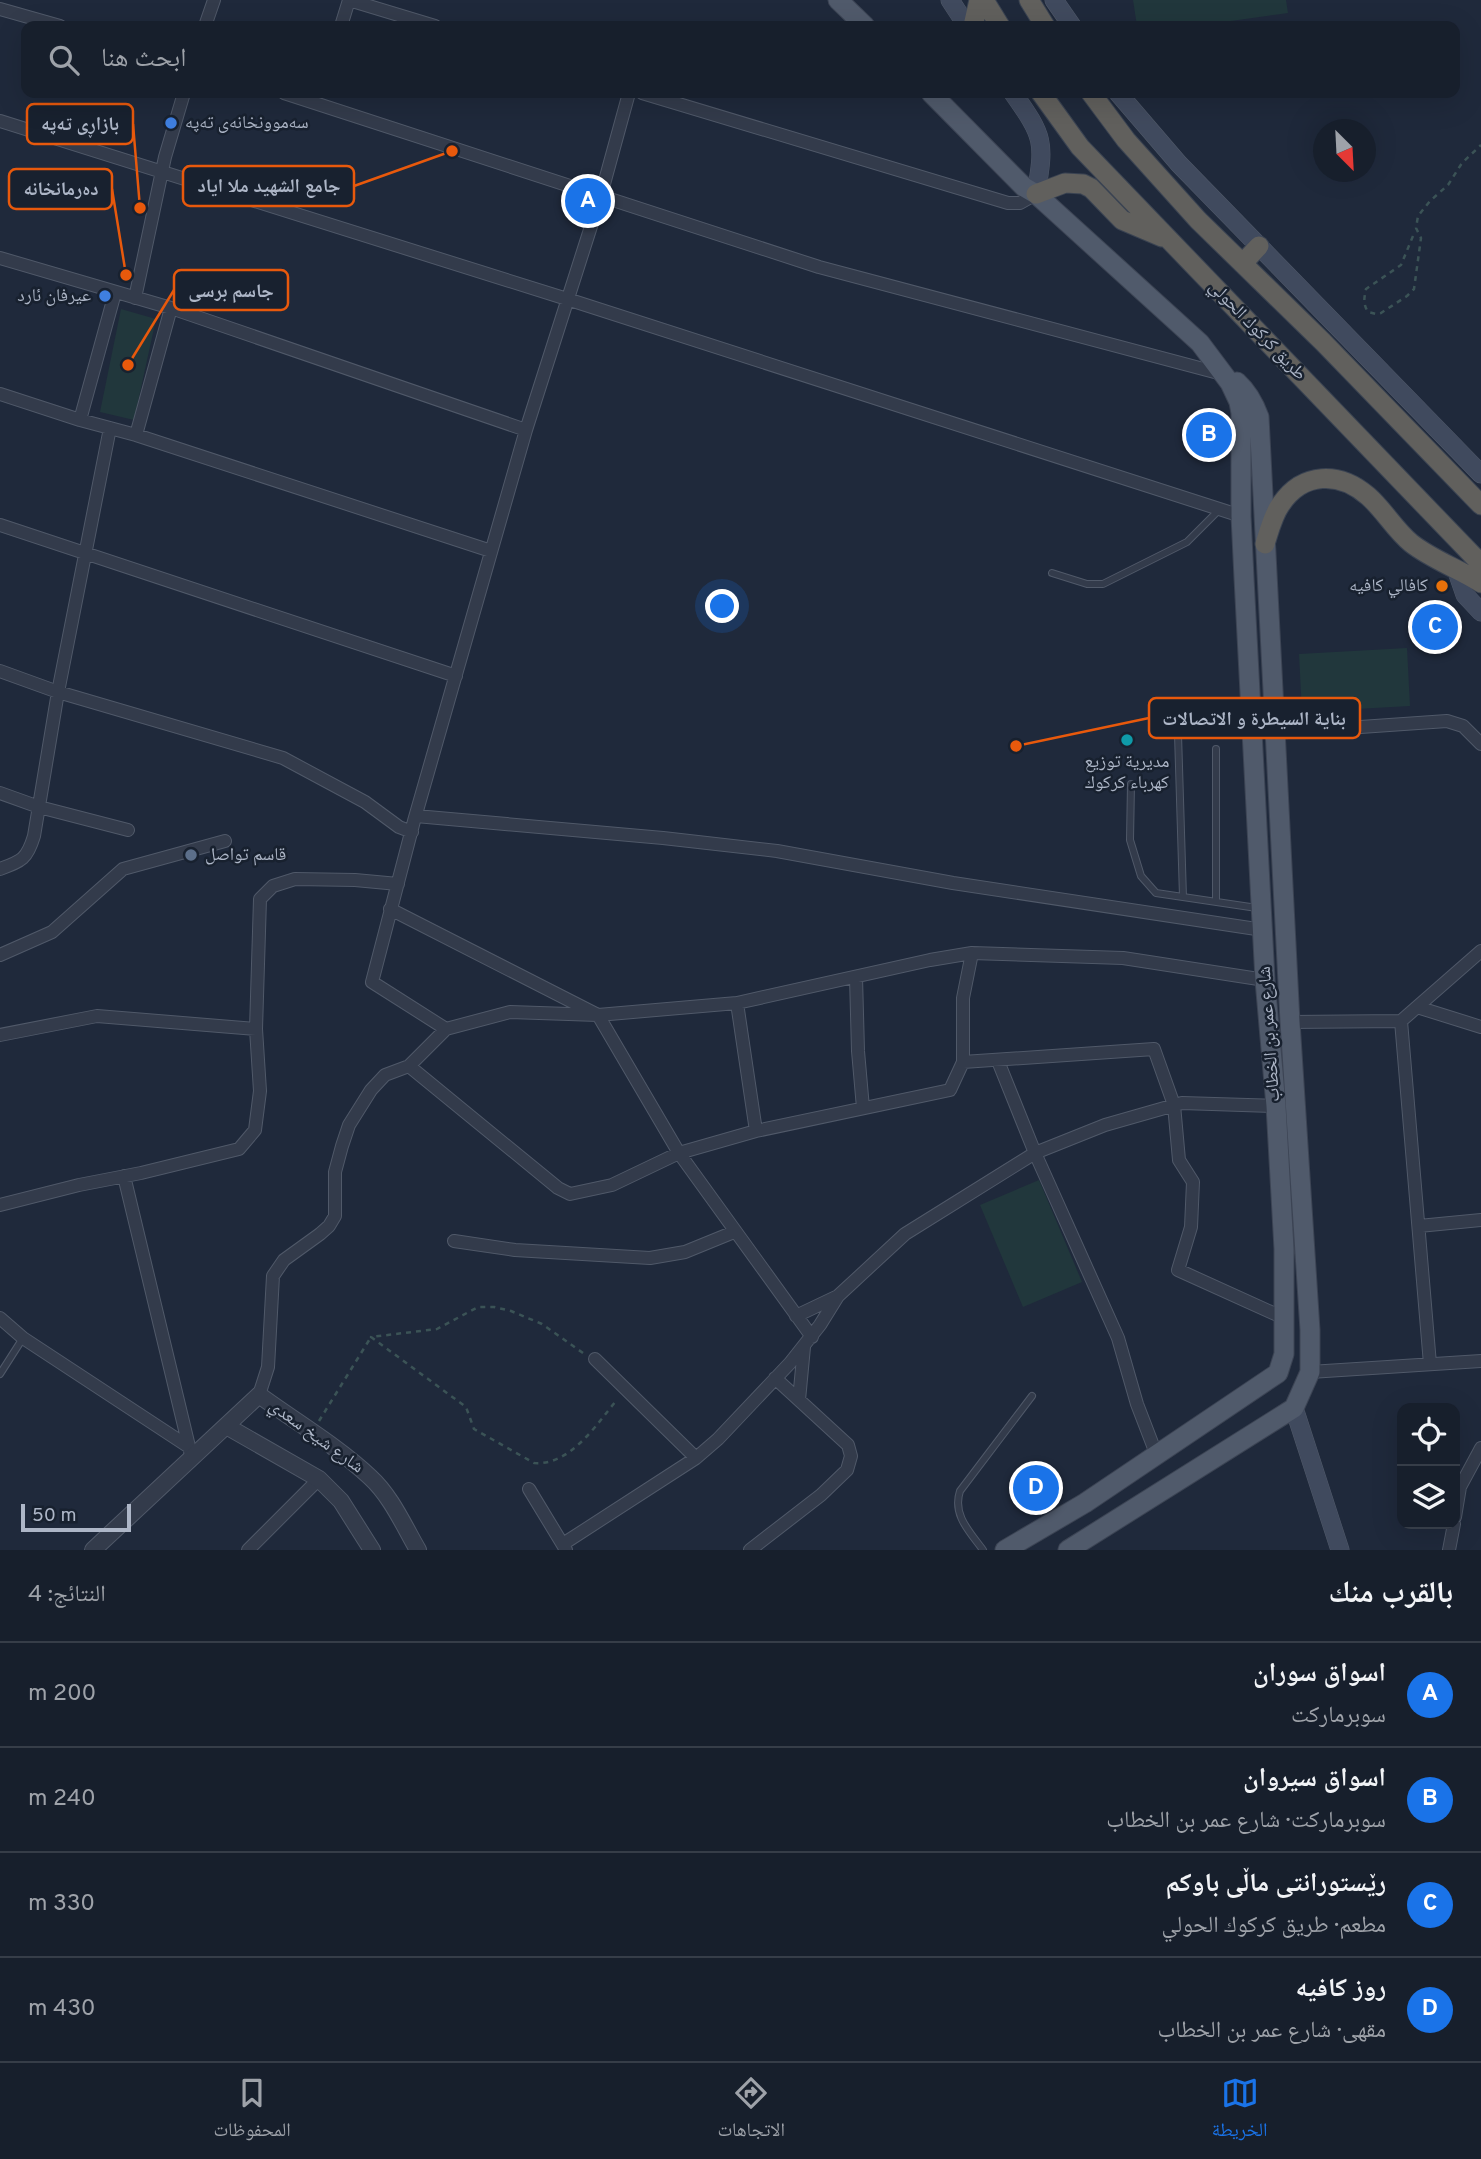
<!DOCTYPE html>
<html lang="ar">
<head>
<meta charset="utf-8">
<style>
  :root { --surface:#171f2c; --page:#242c38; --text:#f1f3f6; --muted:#9ea2a9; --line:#363d48; --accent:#1a73e8 }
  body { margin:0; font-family:Overpass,"Noto Naskh Arabic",sans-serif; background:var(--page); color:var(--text); direction:rtl }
  .controls { position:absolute; right:21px; bottom:21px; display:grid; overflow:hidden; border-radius:14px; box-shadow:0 7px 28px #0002 }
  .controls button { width:63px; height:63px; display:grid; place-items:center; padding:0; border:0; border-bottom:2px solid var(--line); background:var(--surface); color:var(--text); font:35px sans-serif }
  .compass { position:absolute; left:1313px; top:119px; width:63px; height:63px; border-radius:50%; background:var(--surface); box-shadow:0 7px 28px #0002; rotate:156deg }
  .scale { position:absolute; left:21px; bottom:18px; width:110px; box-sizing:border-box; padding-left:7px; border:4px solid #adb6c7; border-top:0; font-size:19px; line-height:24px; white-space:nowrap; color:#adb6c7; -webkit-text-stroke:5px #18212f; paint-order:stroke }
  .you { position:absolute; left:723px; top:607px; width:24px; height:24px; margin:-18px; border:5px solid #fff; border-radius:50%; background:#1a73e8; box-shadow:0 0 0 10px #1a73e833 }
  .badge { display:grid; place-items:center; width:46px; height:46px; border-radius:50%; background:var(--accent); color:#fff; font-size:23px; font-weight:700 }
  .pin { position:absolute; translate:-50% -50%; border:4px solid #fff; box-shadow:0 2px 7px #0006 }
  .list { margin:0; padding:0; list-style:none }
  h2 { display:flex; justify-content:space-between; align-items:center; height:91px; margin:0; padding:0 28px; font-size:30px }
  h2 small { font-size:23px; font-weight:400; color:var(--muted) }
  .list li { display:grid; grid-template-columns:46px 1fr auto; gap:21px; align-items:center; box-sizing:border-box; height:105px; padding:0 28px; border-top:2px solid var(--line) }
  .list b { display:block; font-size:26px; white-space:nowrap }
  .list p { margin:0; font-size:23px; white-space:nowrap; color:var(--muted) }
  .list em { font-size:23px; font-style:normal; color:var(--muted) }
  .icon { flex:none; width:38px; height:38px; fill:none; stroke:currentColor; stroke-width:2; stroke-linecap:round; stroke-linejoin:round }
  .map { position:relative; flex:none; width:1481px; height:1550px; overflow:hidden; direction:ltr }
  .search { position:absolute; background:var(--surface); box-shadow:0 7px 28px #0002; left:21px; right:21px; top:21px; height:77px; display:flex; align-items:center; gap:18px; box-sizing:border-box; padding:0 24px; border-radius:14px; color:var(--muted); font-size:26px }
  .sheet { height:511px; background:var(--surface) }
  nav { display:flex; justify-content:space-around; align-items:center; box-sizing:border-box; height:98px; border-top:2px solid var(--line); background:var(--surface); font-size:19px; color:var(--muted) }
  nav a { display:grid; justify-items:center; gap:4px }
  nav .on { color:var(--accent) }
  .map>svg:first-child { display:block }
  .garden { fill:#21373c }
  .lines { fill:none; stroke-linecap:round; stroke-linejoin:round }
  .service-casing { stroke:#505969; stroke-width:8 }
  .minor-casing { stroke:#505969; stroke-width:14 }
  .tertiary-casing { stroke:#505969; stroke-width:18 }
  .secondary-casing { stroke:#505969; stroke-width:19 }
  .primary-casing { stroke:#3c4454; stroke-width:21 }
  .trunk-casing { stroke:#3a4352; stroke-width:21 }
  .path { stroke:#3b5356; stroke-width:2.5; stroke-dasharray:5 5; stroke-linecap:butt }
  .service { stroke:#333b4b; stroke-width:6 }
  .minor { stroke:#333b4b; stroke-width:12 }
  .tertiary { stroke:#333b4b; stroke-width:16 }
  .secondary { stroke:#404a5e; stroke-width:18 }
  .primary { stroke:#505a6b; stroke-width:19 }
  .trunk { stroke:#61605d; stroke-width:19 }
  .shop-dot { fill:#3f7fe0; stroke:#18212f; stroke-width:2.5 }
  .food-dot { fill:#e8710a; stroke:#18212f; stroke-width:2.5 }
  .culture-dot { fill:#0f9aa8; stroke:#18212f; stroke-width:2.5 }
  .service-dot { fill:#5c6f8a; stroke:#18212f; stroke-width:2.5 }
  .labels { text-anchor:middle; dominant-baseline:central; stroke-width:5; stroke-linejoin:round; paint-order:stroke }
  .poi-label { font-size:18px; fill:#adb6c7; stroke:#18212f; text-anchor:start }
  .street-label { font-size:18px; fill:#adb6c7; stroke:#18212f }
  .leader { fill:none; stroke:#e8590c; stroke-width:2.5 }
  .callout-dot { fill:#e8590c; stroke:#18212f; stroke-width:2.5 }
  .callout { fill:#18212f; stroke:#e8590c; stroke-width:2.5 }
  .callout-label { font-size:19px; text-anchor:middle; font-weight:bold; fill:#adb6c7 }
</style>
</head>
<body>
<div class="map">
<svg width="1481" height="1550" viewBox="0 0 1481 1550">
  <rect width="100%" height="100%" fill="#1f293b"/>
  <path class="garden" d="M1133,0H1286L1288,13L1195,26H1137Z
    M121,309L156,319L134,420L100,412Z
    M1407,648L1410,706L1302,712L1299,654Z
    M1039,1180L1082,1282L1023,1307L980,1205Z"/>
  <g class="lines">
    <defs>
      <path id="service" d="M1052,573L1087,584H1103L1187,542L1219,510
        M1178,734L1183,897
        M1131,784L1130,840L1141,876L1156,893L1257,908
        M1216,902V749
        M0,1374L23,1338
        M983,1550C970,1532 952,1515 960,1491L1032,1396"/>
      <path id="minor" d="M0,9L60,26
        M205,26L214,0
        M341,26L349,0L435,26
        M284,93L819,267L1222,374
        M642,93L1008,203H1020L1036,194
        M0,121L567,299L1241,516
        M0,258L171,308L526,430
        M135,298L165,157L184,93
        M0,394L80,420L136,435L491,551
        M80,420L115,293
        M136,435L171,308
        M0,525L456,676
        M0,671L58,692L283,758L365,802L399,827L412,832
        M1274,733L1447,721L1463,726L1481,744
        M0,793L39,807L128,830
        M416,816L663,838L777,851L953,883L1263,930
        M0,869C22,861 27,859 34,836L58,692L110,428
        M390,909L598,1015L737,1003L930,960L972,953L1123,958L1265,980
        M0,955L52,932L123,869L225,841
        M856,977L858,1051L863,1108
        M737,1003L756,1131
        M1417,1007L1481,1027
        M1401,1021L1430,1364
        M1290,1022L1401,1021L1481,951
        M446,1029L372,982L414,821L526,430L601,195L629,93
        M0,1035L97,1016L256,1029
        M998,1061L1035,1153L1118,1338L1137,1404L1157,1456
        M963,1062L1154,1049L1174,1105L1179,1160L1193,1182L1191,1227L1178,1270L1284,1318
        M409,1066L558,1188L570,1194L612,1185L679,1153L756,1131L950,1090L963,1062V998L972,953
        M124,1176L192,1459
        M0,1205L79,1185L141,1173L239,1149L255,1130L260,1091L256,1029L260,899L273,886L295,879L355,880L398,884
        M1419,1226L1481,1220
        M454,1241L515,1250L650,1258L685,1252L734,1232
        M796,1316L838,1296
        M0,1318L23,1338L189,1447
        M595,1359L696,1458
        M1310,1372L1481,1361
        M775,1378L799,1400
        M259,1395L268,1367L273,1276L284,1260L320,1234L329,1226L335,1216V1172L342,1146L349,1125L371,1090L385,1075L409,1066L446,1029L510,1012L598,1015L679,1153L812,1337
        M529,1489L566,1550
        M1455,1517L1460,1487L1481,1448
        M563,1544L696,1458L718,1439L790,1363L820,1325L838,1296L905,1234L1035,1153L1105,1125L1182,1103L1276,1106
        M248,1550L319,1479
        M750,1550L821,1495L847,1470L851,1456L848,1445L799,1400L804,1347
        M1449,1550L1454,1524"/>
      <path id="tertiary" d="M228,1427L319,1479L341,1501L372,1550
        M93,1550L259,1395C296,1422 337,1446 370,1477C391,1496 404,1526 418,1550"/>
      <path id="secondary" d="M950,0L967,26
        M1054,0L1072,26
        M1013,93C1044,137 1045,141 1036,194
        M1118,93L1179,164L1481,474
        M1456,569L1465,595L1481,612
        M1294,1408L1340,1550"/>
      <path id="primary" d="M838,0L865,26
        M931,93L1024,187L1036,194L1200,343L1230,383L1239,402L1241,413V516L1244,578L1265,980L1276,1106L1284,1249V1354L1278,1373L1085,1503L1005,1550
        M1068,1550L1294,1408L1310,1372V1330L1290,1022L1259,417C1254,403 1248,392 1237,382"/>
      <path id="trunk" d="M984,0L1000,26
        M1029,0L1045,26
        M973,26L979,0
        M1041,93L1080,147L1481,564
        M1091,93L1126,140L1198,220L1323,342L1481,505
        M1036,194L1065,183L1083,184L1091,188L1122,220L1162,237
        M1243,263L1259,246
        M1265,544C1269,531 1273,515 1281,504C1303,472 1339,471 1368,496C1384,510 1395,530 1411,543C1431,559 1459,569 1481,583"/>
    </defs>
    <use href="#service" class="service-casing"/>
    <use href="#minor" class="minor-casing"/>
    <use href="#tertiary" class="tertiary-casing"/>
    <use href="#secondary" class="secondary-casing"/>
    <use href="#primary" class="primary-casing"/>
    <use href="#trunk" class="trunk-casing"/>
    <path class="path" d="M1413,236L1401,265L1366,289C1364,298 1363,304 1368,312L1376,314L1381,313L1407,296L1414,289L1421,238L1416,228L1418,216L1430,201L1448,185L1462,163L1481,145
      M583,1353L542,1324L511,1311L494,1307H478L437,1329L371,1337L466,1407L474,1429L534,1463C570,1466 596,1425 616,1401
      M319,1421L371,1337"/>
    <use href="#service" class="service"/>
    <use href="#minor" class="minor"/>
    <use href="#tertiary" class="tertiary"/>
    <use href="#secondary" class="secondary"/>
    <use href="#primary" class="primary"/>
    <use href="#trunk" class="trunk"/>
  </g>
  <g class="shop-dot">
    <circle cx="171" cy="123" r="7"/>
    <circle cx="105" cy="296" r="7"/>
  </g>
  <circle class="food-dot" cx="1442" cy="586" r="7"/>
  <circle class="culture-dot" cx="1127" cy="740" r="7"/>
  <circle class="service-dot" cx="191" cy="855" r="7"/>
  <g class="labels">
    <g class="poi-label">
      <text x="185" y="123">سەموونخانەی تەپە</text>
      <text x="91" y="296" text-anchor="end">عیرفان ئارد</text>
      <text x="1428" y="586" text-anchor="end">كافالي كافيه</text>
      <text x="1127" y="762" text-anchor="middle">مديرية توزيع<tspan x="1127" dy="21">كهرباء كركوك</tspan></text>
      <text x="205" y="855">قاسم تواصل</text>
    </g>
    <g class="street-label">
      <text transform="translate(1257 331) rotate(46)">طريق كركوك الحولي</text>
      <text transform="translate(1270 1034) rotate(-94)">شارع عمر بن الخطاب</text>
      <text transform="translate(316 1437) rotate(36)">شارع شيخ سعدي</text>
    </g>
  </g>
  <path class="leader" d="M140 208L133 124M452 151L354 186M126 275L112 189M128 365L174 290M1016 746L1149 718"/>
  <g class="callout-dot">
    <circle cx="140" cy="208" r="7"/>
    <circle cx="452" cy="151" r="7"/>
    <circle cx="126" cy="275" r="7"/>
    <circle cx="128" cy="365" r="7"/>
    <circle cx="1016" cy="746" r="7"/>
  </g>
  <g class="callout">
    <rect x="27" y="104" width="106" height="40" rx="7"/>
    <rect x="183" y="166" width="171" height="40" rx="7"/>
    <rect x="9" y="169" width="103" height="40" rx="7"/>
    <rect x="174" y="270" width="114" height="40" rx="7"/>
    <rect x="1149" y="698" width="211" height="40" rx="7"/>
  </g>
  <g class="callout-label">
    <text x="80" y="130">بازاڕی تەپە</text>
    <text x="269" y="192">جامع الشهيد ملا اياد</text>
    <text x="61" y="195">دەرمانخانە</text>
    <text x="231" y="297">جاسم برسی</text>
    <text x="1254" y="725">بناية السيطرة و الاتصالات</text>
  </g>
</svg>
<div class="controls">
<button><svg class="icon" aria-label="locate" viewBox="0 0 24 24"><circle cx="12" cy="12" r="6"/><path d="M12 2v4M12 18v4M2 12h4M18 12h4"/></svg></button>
<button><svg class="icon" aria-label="layers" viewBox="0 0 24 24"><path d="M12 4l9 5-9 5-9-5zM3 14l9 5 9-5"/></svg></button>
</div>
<svg class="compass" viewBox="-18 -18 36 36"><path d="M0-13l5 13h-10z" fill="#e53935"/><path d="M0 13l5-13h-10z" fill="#9ea2a9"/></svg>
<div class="scale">50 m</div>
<div class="you"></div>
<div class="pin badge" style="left:588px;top:201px">A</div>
<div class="pin badge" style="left:1209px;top:435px">B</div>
<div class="pin badge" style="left:1435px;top:627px">C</div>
<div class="pin badge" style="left:1036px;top:1488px">D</div>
<div class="search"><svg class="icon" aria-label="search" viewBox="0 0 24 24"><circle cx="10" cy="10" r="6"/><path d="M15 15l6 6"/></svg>ابحث هنا</div>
</div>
<section class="sheet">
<h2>بالقرب منك<small>النتائج: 4</small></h2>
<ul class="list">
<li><span class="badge">A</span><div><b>اسواق سوران</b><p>سوبرماركت</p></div><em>200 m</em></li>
<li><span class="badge">B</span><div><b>اسواق سيروان</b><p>سوبرماركت · شارع عمر بن الخطاب</p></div><em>240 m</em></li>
<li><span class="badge">C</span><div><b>رێستورانتی ماڵی باوکم</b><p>مطعم · طريق كركوك الحولي</p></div><em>330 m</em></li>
<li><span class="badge">D</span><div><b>روز كافيه</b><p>مقهى · شارع عمر بن الخطاب</p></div><em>430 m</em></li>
</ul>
</section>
<nav>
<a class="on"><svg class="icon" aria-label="map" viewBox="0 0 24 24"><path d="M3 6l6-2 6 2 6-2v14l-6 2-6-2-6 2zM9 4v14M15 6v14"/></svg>الخريطة</a>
<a><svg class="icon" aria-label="directions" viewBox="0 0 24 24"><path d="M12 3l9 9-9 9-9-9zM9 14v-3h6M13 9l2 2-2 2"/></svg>الاتجاهات</a>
<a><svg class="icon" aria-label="saved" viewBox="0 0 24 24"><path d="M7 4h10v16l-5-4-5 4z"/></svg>المحفوظات</a>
</nav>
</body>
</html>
